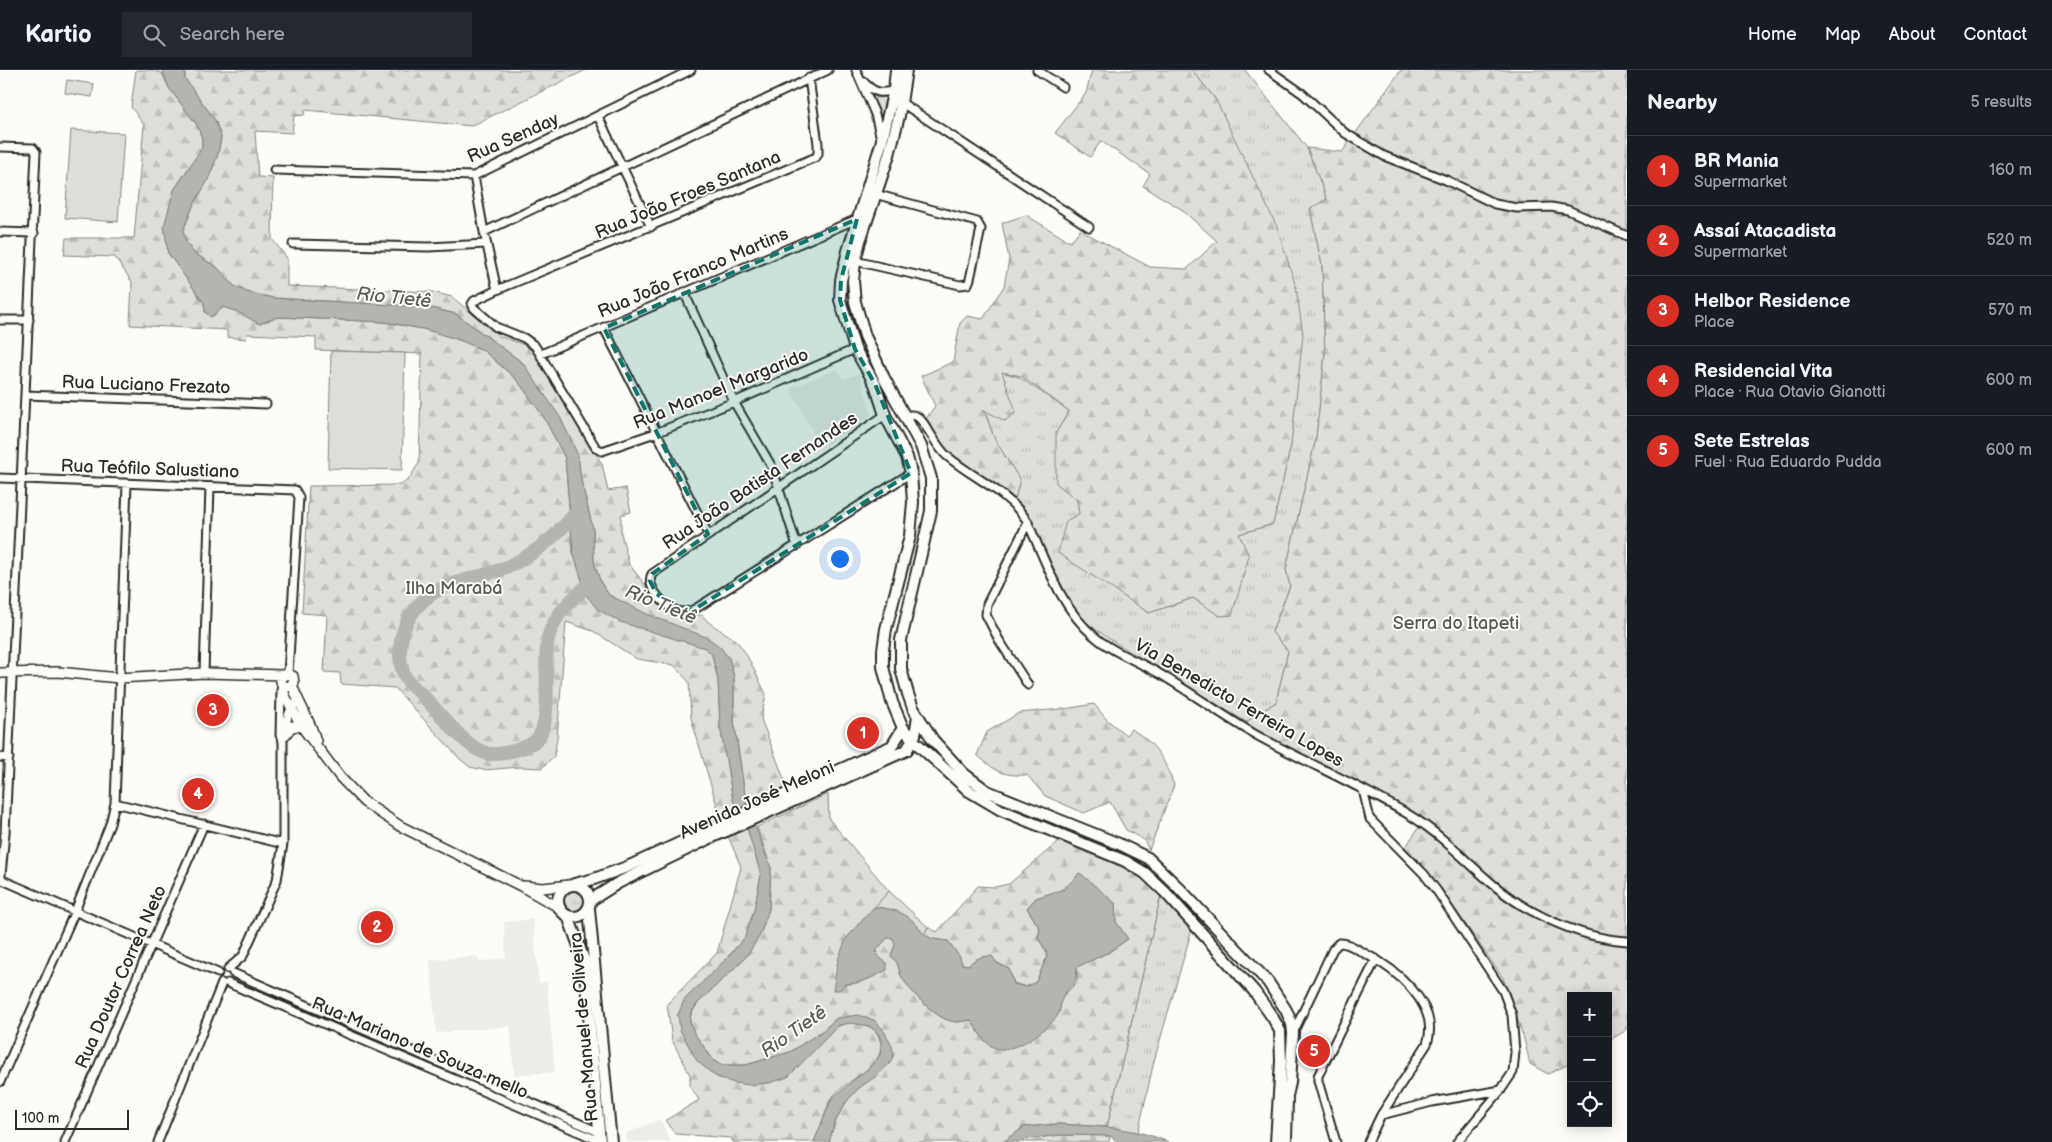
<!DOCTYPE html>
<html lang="en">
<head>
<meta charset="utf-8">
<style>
  :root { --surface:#171b24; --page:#242831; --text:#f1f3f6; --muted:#9ea1a6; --line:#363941; --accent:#d93025 }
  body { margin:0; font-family:"Balsamiq Sans",sans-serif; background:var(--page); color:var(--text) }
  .controls { position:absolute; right:15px; bottom:15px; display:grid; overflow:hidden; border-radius:0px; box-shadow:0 2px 12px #0003 }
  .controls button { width:45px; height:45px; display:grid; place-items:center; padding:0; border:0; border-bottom:1px solid var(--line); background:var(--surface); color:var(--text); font:25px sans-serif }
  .scale { position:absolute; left:15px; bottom:12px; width:114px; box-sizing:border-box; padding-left:5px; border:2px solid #2b2b2b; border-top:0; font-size:14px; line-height:18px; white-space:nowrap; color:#2b2b2b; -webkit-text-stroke:4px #fdfcf7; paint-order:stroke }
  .you { position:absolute; left:839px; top:488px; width:18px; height:18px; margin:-12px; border:4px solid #fff; border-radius:50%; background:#1a73e8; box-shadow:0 0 0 8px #1a73e833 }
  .badge { display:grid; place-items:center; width:32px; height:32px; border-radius:50%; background:var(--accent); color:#fff; font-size:16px; font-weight:700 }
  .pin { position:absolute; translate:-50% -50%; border:2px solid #fff; box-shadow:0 1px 5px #0006 }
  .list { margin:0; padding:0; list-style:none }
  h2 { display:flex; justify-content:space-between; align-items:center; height:65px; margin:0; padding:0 20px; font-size:21px }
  h2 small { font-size:16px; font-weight:400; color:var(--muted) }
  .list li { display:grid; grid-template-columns:32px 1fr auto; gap:15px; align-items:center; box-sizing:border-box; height:70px; padding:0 20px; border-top:1px solid var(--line) }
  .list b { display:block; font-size:19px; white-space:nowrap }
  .list p { margin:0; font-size:16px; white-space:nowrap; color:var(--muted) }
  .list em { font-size:16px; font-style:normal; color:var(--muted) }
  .icon { flex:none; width:28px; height:28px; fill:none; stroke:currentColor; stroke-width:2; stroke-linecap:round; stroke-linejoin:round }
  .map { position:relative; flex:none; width:1627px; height:1072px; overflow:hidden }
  header { display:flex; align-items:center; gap:30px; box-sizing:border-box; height:70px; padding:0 25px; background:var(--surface); border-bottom:1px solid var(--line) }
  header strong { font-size:24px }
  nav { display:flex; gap:28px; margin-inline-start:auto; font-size:18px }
  .search { width:350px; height:45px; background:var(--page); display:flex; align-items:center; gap:12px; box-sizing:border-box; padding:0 18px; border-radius:0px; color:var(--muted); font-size:19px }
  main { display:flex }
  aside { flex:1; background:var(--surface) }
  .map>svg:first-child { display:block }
  .built { fill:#edece8 }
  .grass { fill:url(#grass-tufts); stroke:#858482 }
  .forest { fill:url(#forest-firs); stroke:#858482 }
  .park { fill:url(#park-dots); stroke:#858482 }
  .pitch { fill:#dfdeda; stroke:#858482 }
  .water { fill:#b5b4b1; stroke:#7e7d7b }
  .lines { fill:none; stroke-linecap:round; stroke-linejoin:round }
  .river { stroke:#b5b4b1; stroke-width:14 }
  .minor-casing { stroke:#2b2b2b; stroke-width:11 }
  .tertiary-casing { stroke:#2b2b2b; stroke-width:12 }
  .primary-casing { stroke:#2b2b2b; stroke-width:14 }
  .minor { stroke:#fdfcf7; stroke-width:7 }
  .tertiary { stroke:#fdfcf7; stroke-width:9 }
  .primary { stroke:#fdfcf7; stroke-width:10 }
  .marked { fill:#0f766e; fill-opacity:0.2; stroke:#0f766e; stroke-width:4; stroke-dasharray:10 6; stroke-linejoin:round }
  .labels { text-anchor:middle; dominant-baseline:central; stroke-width:4; stroke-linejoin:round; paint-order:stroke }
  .street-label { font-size:18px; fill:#2b2b2b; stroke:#fdfcf7 }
  .park-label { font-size:18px; fill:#585857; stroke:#fdfcf7 }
  .water-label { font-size:19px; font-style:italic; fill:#5b5b5a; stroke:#fdfcf7 }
</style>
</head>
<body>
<header>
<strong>Kartio</strong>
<div class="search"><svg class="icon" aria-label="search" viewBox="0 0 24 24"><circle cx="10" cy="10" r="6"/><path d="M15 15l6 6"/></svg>Search here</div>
<nav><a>Home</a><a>Map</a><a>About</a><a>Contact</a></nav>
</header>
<main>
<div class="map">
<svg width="1627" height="1072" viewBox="0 0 1627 1072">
  <defs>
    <pattern id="grass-tufts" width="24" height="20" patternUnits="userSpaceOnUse" patternTransform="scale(1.25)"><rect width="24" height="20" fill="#dfdeda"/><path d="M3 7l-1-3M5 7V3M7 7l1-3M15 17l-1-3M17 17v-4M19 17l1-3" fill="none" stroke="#c0bfbb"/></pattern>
    <pattern id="forest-firs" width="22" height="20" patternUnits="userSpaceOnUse" patternTransform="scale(1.25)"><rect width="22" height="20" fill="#dfdeda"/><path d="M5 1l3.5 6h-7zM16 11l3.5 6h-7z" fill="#c0bfbb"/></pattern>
    <pattern id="park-dots" width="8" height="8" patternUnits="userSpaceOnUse" patternTransform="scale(1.25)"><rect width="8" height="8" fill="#dfdeda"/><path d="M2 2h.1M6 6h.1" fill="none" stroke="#c0bfbb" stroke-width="1.8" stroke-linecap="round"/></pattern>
  </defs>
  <rect width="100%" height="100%" fill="#fdfcf7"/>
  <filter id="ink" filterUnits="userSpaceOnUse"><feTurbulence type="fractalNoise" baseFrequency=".02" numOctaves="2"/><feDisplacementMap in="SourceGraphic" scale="10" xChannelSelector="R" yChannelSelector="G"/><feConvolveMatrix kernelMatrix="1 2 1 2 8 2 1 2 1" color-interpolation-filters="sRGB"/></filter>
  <g filter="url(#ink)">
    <path class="built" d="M838,299L843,309L859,303L872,345L821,378L790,318Z
      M533,849L539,913L547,912L555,1002L514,1005L510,956L436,963L430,890L478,886L479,892L506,888L504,852Z
      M660,1049L671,1072H628L625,1064Z"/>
    <path class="grass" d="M1192,0H1245L1307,78L1327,129L1310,139L1322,195L1325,284L1316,368L1286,499L1290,516L1272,561L1288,581L1276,632L1246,652L1108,568L1079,547L1068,531L1028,445L1015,429L1020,410L995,370L984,339L1005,351L1002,302L1019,307L1069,341L1056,363L1077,430L1079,444L1149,543L1193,528L1220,546L1239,464L1273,454L1291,375L1216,30Z
      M564 830a11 11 0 1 1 22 0a11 11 0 1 1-22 0Z
      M889,821L928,857L924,865C907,846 900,840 874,837Z
      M1161,825L1192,859L1154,991L1138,1063L1107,1057Z"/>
    <path class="forest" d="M136,0H152L162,3L169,18L197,55L202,68V78L174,120L168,183L204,233L205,242L211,247L224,237L238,242L259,253L278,247L384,252L423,259L457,269L483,280L517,310L543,345L565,388L573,482L587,526L705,578L712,585L718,610L720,656L733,730L748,761L761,805L754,840L745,867L726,889L681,960L734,1013L828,965C836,958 843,951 854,953C865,955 875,956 879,967C891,997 843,1009 831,1029C824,1042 821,1058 814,1072H733L731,1068L675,1064L666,1050L699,1030L690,1016V1005L672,970L667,934L717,883L741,797L721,749L691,648L689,612L674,595L637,589L593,561L566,552L557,669L554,686L542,698L521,697L483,700L470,697L460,689L395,618L341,614L340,603L324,602L327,545L302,543L309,416L401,415L409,409L419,393L422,284L316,280V267L247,264L246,269L227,267V260L130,255L132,212L115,187L64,185L66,168H134L144,55L131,37Z
      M185,0H586L471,56L305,40L304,45L294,46L292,63L255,61L258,107L273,108L272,169L287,188V216L433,222L452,227L499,266L525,275L541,288L602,394L608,421L626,418L631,442L621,445V463L629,494L659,533L684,547L702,545C711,558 727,561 738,573C749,585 758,609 766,624L761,649L788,719L748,737L746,732L734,651V607L729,588L609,525L601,513L594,493L593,459L581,410L578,385L523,293L456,244L427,237L273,228L247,222L234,216L218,198L194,183L186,172L183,161L193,136L208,110L218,84L221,67L215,50L185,9Z
      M1092,0H1192L1216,30L1277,157L1296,217L1303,265L1291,375L1273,454L1239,464L1249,486L1232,545L1220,546L1193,528L1149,543L1058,483L1066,451L1079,444L1077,430L1056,413V363L1069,341L1021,306L1002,302L1016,342L1005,351L984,340L995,370L1020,410L1015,429L943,380L925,350L935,336L921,306L953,292L960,253L967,246L983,249L1004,216L1009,189L1002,153L1026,145L1070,172L1080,160L1150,197L1187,199L1217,171L1181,139L1143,116L1150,104L1101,71L1090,87L1055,63L1086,23Z
      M1401,0H1627V960L1608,971V926H1571V993L1548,1004L1530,994L1524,969L1503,908L1439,816L1403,781L1423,751L1408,741L1257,660L1246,652L1276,632L1288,581L1272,562L1290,516L1286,499L1316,368L1325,284L1322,195L1310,139L1327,129L1307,78L1342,82Z
      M1094,634L1107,650L1126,665L1131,659C1158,675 1163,688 1174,715L1149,780L1144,770L1126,760L1110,732L1084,743L1045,726L1027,705C1001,706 996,701 977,685L987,662L1019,643L1071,638Z
      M828,724L829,749L889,821L846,869L845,914C861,914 873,907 886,900L876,881L887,868H894L895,875L891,886C899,894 897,893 900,903C906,918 935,948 951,951C957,953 965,951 971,950L985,971L1058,944L1062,927L1077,912V897L1109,882L1128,869L1116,852L1115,833L1064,819L1036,828L1027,838L1040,859L1038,868L1046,881L1047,887L1036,912L1026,917L1014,913L1009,899L985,886L973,891L969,895L961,894L948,871L932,869L924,865L928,857L937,862L978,816L995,817L1009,814L1059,771C1095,784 1137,793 1161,825L1107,1057L1058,1054L1024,1057L1003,1072H829C834,1052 843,1032 859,1018C869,1009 880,1002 890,993L882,958L837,948L822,961L790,982L746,995H721L714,991L694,963L690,952L691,943L698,933L746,887L760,865L769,839L771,798L757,757Z
      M1061,1065L1110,1066L1109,1072H1022L1026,1069Z"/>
    <path class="park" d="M869,22L877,28L888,27L882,56Z"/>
    <path class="pitch" d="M67,10L94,14L92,27L65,23Z
      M71,60L124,63L118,152L65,148Z
      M331,281L405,283L402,400L328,398Z"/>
    <path class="water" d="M162,0H185V9L215,50L221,67L218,84L208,110L193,136L183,161L186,172L194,183L218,198L234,216L247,222L273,228L427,237L456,244L523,293L560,347L578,385L581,410L593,459L594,493L601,513L609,525L647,544L706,567L719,576L729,588L734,607V651L746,732L771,798L769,839L760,865L746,887L698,933L691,943L690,952L694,963L714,991L721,995H746L790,982L822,961L837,948L858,945L874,950L882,958L891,973L894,984L890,993L878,1005L859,1018L846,1032L834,1054L829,1072H814L832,1028L870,997L880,985L882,973L878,963L869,956L851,953L839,955L788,1007L769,1013L751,1015L734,1013L715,1006L697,991L680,960L678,945L684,930L726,889L745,867L754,840L761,805L748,761L733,730L720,656L718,610L712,585L705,578L620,552L597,539L587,526L573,482L565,388L543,346L517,310L483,280L457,269L423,259L384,252L278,247L259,254L238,242L222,237L211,247L205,242L204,233L168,183L164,156L174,120L202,78V68L197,55L169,18Z
      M1080,803L1115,833L1116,852L1128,869L1109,882L1077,897C1076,920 1073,910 1063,926C1060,932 1061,940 1058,945C1048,960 1010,987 993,977C983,972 977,959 971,950C965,951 957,953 951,951C935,948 906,918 900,903C897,893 899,894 891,886L895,875L893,868H887L876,881L880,888L887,893V900C873,907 861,914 845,914L840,920H833L838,890L846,869L874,837C887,838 898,840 908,847C928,862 916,868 948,871L960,887L962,894L969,895C975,888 983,886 992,886L997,893L1009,899L1014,914L1026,917L1036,912L1047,887L1046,881L1038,868L1040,859L1027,838L1036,828L1064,819Z
      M1058,1054C1094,1056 1135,1057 1168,1072H1118L1110,1066L1061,1065L1026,1069L1022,1072H1003L1024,1057Z"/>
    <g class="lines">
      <path class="river" d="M575,444C555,467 535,484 507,497C473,512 434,509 411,545C400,561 396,588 405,607C409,614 418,620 423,626C439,642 453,662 471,675C475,679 486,684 491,684C502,685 526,678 534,672C556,656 541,590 549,565C555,544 572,529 588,515"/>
      <defs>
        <path id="minor" d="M856,0L875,44L881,69
          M1037,0L1063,17
          M1269,0L1303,24L1345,63L1384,86L1446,110L1495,134L1517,138L1551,137L1568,140L1627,166
          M809,8L818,74V84L816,87L497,220L474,231L472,234L474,238L496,257L524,268L535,276L596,378L602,381L658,362L734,332L855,279
          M864,12C873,22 881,25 894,20
          M902,33L1089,157
          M598,46L651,157
          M0,77L33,78L36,82L5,763L1,805
          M274,100L474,106L691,0
          M474,106L484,162L497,220
          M0,162L34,163
          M484,162L828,0
          M293,174L429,177L486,174
          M855,191L960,215L968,214L970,209L981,159L977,152L875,124
          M684,222L734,332L772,397L797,476
          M0,250H29
          M604,258L708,464
          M541,284L857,149
          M25,325L266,334
          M885,345L652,504C644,517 669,542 683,542C687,542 691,541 695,539L911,403
          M905,346C909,345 912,344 916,346C925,350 936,377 947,386C973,408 1005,420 1026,449C1045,488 1059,537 1094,566C1112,582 1138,591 1160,604C1192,623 1223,646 1256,665C1307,693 1361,716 1411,746C1454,772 1485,816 1530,840C1559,856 1594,869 1627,871
          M0,408L295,420L299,427L288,604
          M1028,452L987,534L986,545L999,570L1028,615
          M204,603L210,417
          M285,666C288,649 285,643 298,631
          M0,687L9,688
          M1363,720L1370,749L1424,804L1437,821L1503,921L1512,945L1515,982L1513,1002L1501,1020L1457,1072
          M115,733L283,774
          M0,809L218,903
          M228,899L243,886L277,810L283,774V671L280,665L281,620
          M233,903L599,1062
          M228,913L600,1071
          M1294,961L1333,879L1339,873C1348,872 1356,879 1364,883C1394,898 1441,934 1427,974L1381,1045L1368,1072
          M0,1012L75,841L110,754L115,733L127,414
          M1381,1045L1432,1032L1501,1020
          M65,1072L204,754
          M158,1072L222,913
          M1336,1072L1318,1011V1006L1376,889"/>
        <path id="tertiary" d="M0,603L58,602L119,608L204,603L283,605
          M281,609L285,604L293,606L294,613L287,617
          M281,611L285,626L302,657L340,707L364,732L400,756L521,816L560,838
          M292,615C299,634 311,652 316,671
          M286,664L292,656L302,657
          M524,816L543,818L569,815"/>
        <path id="primary" d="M896,0L894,20L881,74L848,181L841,210L840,230L855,279L875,314L885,345L907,387L911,403L913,432L910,466L886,559L883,580V597L892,632L903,658L913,670L969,721L1001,740L1125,791L1145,803L1165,822L1254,921L1273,948L1280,961L1281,991L1276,1072
          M906,0L899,46L889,85L860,171L855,191L853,211L855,232L865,266L884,308L921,376L931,408V441L901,570V599L908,624L913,638L933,670L964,704L987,721L1119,774L1148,788L1179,818L1268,912L1286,940L1292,954L1293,963L1290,1013L1287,1026L1286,1072
          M574,814L594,809L627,797L892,676L903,658
          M558 831a16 16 0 1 1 32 0a16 16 0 1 1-32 0Z
          M591,830L618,813L708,769L907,680L915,665L918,646
          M589,839L611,1072
          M568,846L584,890L600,1072"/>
      </defs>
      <use href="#minor" class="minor-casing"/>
      <use href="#tertiary" class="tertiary-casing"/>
      <use href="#primary" class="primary-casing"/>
      <use href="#minor" class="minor"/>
      <use href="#tertiary" class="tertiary"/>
      <use href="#primary" class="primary"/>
    </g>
  </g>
  <path class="marked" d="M857,149L841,210L840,230L855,279L875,314L911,403L695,539L678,541L656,523L650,511L652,504L708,464L604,258Z"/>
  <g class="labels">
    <g class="street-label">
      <text transform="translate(513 68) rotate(-24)">Rua Senday</text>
      <text transform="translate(688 125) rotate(-23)">Rua João Froes Santana</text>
      <text transform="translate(693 203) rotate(-23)">Rua João Franco Martins</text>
      <text transform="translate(146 315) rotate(2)">Rua Luciano Frezato</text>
      <text transform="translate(721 319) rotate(-22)">Rua Manoel Margarido</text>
      <text transform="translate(150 399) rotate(2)">Rua Teófilo Salustiano</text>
      <text transform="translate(760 411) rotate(-34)">Rua João Batista Fernandes</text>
      <text transform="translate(1239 633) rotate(30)">Via Benedicto Ferreira Lopes</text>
      <text transform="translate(757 730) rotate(-24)">Avenida José Meloni</text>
      <text transform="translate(121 907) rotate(-66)">Rua Doutor Correa Neto</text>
      <text transform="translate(584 957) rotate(-95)">Rua Manuel de Oliveira</text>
      <text transform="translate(420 978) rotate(23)">Rua Mariano de Souza mello</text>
    </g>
    <g class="park-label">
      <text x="454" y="518">Ilha Marabá</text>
      <text x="1456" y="553">Serra do Itapeti</text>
    </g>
    <g class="water-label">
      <text transform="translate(394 228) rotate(6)">Rio Tietê</text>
      <text transform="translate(661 535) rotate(22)">Rio Tietê</text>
      <text transform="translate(794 962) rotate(-35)">Rio Tietê</text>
    </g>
  </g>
</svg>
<div class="controls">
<button>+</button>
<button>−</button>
<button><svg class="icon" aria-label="locate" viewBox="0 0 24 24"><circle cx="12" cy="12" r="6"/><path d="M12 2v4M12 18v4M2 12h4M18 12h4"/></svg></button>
</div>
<div class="scale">100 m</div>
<div class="you"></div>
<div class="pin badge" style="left:863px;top:663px">1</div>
<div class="pin badge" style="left:377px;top:857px">2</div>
<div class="pin badge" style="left:213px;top:640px">3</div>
<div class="pin badge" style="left:198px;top:724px">4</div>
<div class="pin badge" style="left:1314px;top:981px">5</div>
</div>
<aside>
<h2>Nearby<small>5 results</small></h2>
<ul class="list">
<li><span class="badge">1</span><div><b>BR Mania</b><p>Supermarket</p></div><em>160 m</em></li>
<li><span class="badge">2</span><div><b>Assaí Atacadista</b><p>Supermarket</p></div><em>520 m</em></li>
<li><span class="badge">3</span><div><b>Helbor Residence</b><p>Place</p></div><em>570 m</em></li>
<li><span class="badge">4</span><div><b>Residencial Vita</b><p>Place · Rua Otavio Gianotti</p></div><em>600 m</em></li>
<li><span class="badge">5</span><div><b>Sete Estrelas</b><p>Fuel · Rua Eduardo Pudda</p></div><em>600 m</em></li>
</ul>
</aside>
</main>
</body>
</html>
